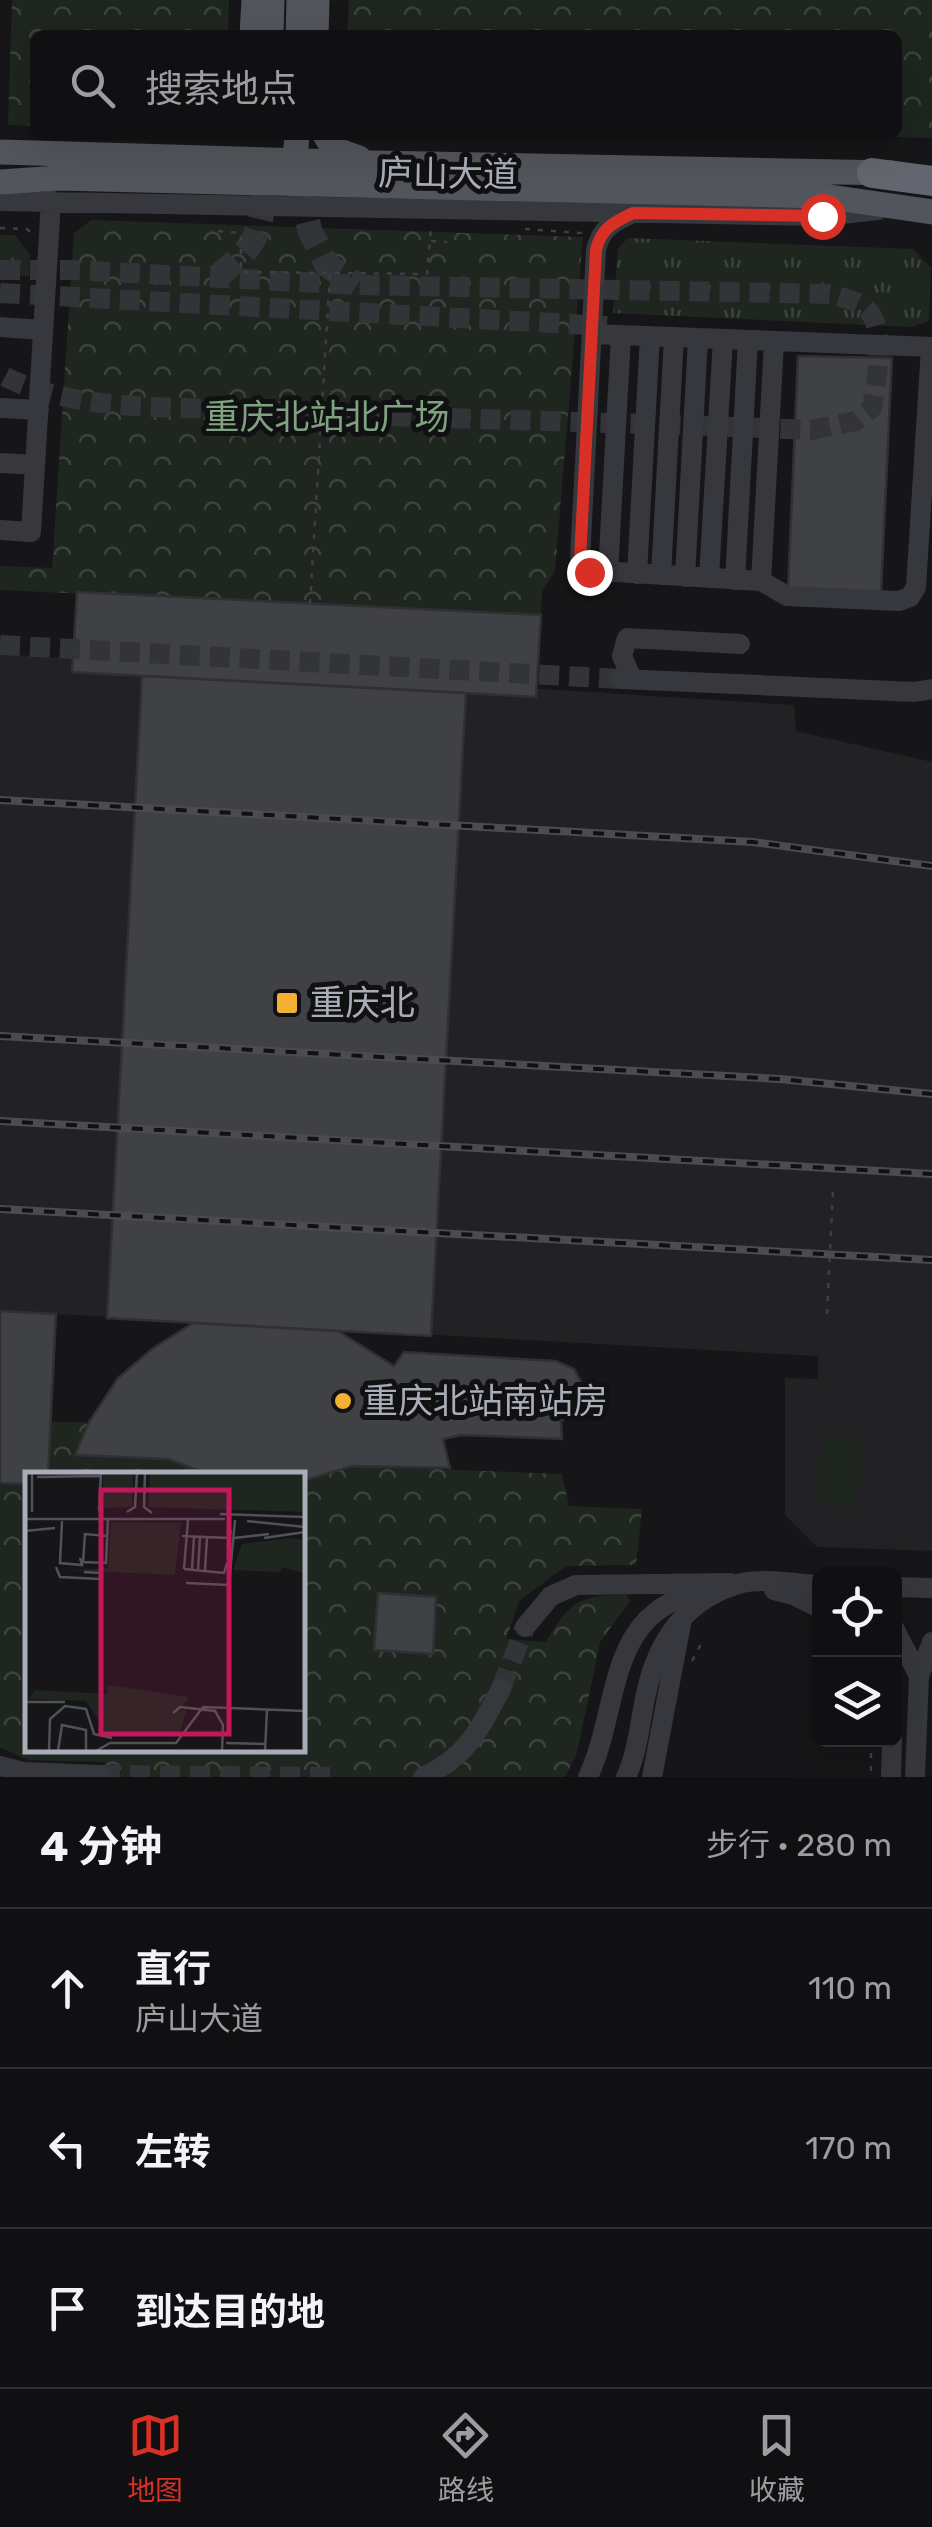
<!DOCTYPE html>
<html lang="zh">
<head>
<meta charset="utf-8">
<style>
  :root { --surface:#101012; --page:#1e1e20; --text:#f1f3f6; --muted:#9c9d9f; --line:#303032; --accent:#d93025 }
  body { margin:0; font-family:Rubik,"Noto Sans SC",sans-serif; background:var(--page); color:var(--text) }
  .controls { position:absolute; right:30px; bottom:30px; display:grid; overflow:hidden; border-radius:15px; box-shadow:0 10px 40px #0002 }
  .controls button { width:90px; height:90px; display:grid; place-items:center; padding:0; border:0; border-bottom:2px solid var(--line); background:var(--surface); color:var(--text); font:50px sans-serif }
  .stop { position:absolute; width:30px; height:30px; margin:-22px; border:8px solid #d93025; border-radius:50%; background:#fff }
  .stop.end { background:#d93025; border-color:#fff; box-shadow:0 2px 10px #0008 }
  .list { margin:0; padding:0; list-style:none }
  h2 { display:flex; justify-content:space-between; align-items:center; height:130px; margin:0; padding:0 40px; font-size:42px }
  h2 small { font-size:32px; font-weight:400; color:var(--muted) }
  .list li { display:grid; grid-template-columns:65px 1fr auto; gap:30px; align-items:center; box-sizing:border-box; height:160px; padding:0 40px; border-top:2px solid var(--line) }
  .list b { display:block; font-size:38px; white-space:nowrap }
  .list p { margin:0; font-size:32px; white-space:nowrap; color:var(--muted) }
  .list em { font-size:32px; font-style:normal; color:var(--muted) }
  .icon { flex:none; width:55px; height:55px; fill:none; stroke:currentColor; stroke-width:2; stroke-linecap:round; stroke-linejoin:round }
  .map { position:relative; flex:none; width:932px; height:1777px; overflow:hidden }
  .search { position:absolute; background:var(--surface); box-shadow:0 10px 40px #0002; left:30px; right:30px; top:30px; height:110px; display:flex; align-items:center; gap:25px; box-sizing:border-box; padding:0 35px; border-radius:15px; color:var(--muted); font-size:38px }
  .sheet { height:610px; background:var(--surface) }
  nav { display:flex; justify-content:space-around; align-items:center; box-sizing:border-box; height:140px; border-top:2px solid var(--line); background:var(--surface); font-size:28px; color:var(--muted) }
  nav a { display:grid; justify-items:center; gap:5px }
  nav .on { color:var(--accent) }
  .map>svg:first-child { display:block }
  .built { fill:#222225 }
  .grass { fill:url(#grass-tufts) }
  .park { fill:url(#park-crowns) }
  .pitch { fill:#1e261f }
  .building { fill:#404145; stroke:#303034; stroke-width:2.5 }
  .lines { fill:none; stroke-linecap:round; stroke-linejoin:round }
  .minor-tunnel { stroke:#333438; stroke-width:20; stroke-dasharray:20 10; stroke-linecap:butt }
  .major-tunnel { stroke:#333438; stroke-width:25; stroke-dasharray:25 12; stroke-linecap:butt }
  .path { stroke:#3d3f44; stroke-width:2.5; stroke-dasharray:5 8; stroke-linecap:butt }
  .minor { stroke:#37383d; stroke-width:20 }
  .major { stroke:#53555c; stroke-width:25 }
  .highway { stroke:#63666e; stroke-width:30 }
  .rail-casing { stroke:#4a4c52; stroke-width:8 }
  .rail { stroke:#111113; stroke-width:4; stroke-dasharray:11; stroke-linecap:butt }
  .route { stroke:#d93025; stroke-width:12 }
  .poi-dot { fill:#f2b134; stroke:#111113; stroke-width:4 }
  .labels { text-anchor:middle; dominant-baseline:central; stroke-width:10; stroke-linejoin:round; paint-order:stroke }
  .street-label { font-size:35px; fill:#a8adb8; stroke:#111113 }
  .park-label { font-size:35px; fill:#7fa381; stroke:#111113 }
  .poi-label { font-size:35px; fill:#a8adb8; stroke:#111113; text-anchor:start }
  .inset-road { fill:none; stroke:#505258; stroke-width:2.5 }
  .view { fill:#c2185b; fill-opacity:0.15; stroke:#c2185b; stroke-width:5 }
  .inset-edge { fill:none; stroke:#a8adb8; stroke-width:5 }
</style>
</head>
<body>
<div class="map">
<svg width="932" height="1777" viewBox="0 0 932 1777">
  <defs>
    <pattern id="grass-tufts" width="24" height="20" patternUnits="userSpaceOnUse" patternTransform="scale(2.5)"><rect width="24" height="20" fill="#1e261f"/><path d="M3 7l-1-3M5 7V3M7 7l1-3M15 17l-1-3M17 17v-4M19 17l1-3" fill="none" stroke="#3c433d"/></pattern>
    <pattern id="park-crowns" width="20" height="18" patternUnits="userSpaceOnUse" patternTransform="scale(2.5)"><rect width="20" height="18" fill="#1e261f"/><path d="M2 6a3 3 0 1 1 6 0M12 15a3 3 0 1 1 6 0" fill="none" stroke="#3c433d"/></pattern>
  </defs>
  <rect width="100%" height="100%" fill="#161618"/>
  <path class="built" d="M0,654L794,705L796,731L932,762V1551L817,1547L785,1515V1378L818,1379V1356L0,1311Z"/>
  <path class="grass" d="M0,235H15L30,255L29,276L0,275Z
    M628,238L913,249L931,268L929,321L911,327L613,313L618,248Z"/>
  <path class="park" d="M12,0H229L228,35H35V126L8,125Z
    M349,0H932V138L826,135H897V35H347Z
    M91,220L583,237L555,570L542,592L541,615L0,590V566L52,568L74,233Z
    M51,1422H89L76,1455L168,1459L208,1474H48Z
    M352,1466L562,1474L569,1506L642,1509L636,1565L566,1566L519,1601L506,1639L546,1642C569,1602 580,1594 626,1595L630,1601L600,1642L577,1753L565,1777H105V1762L28,1760L0,1747V1483L27,1484L28,1750H302L303,1481Z"/>
  <path class="pitch" d="M821,1437L860,1438L858,1505L819,1504Z"/>
  <path class="building" d="M798,356L892,358L881,592L788,589Z
    M77,592L541,615L536,697L72,672Z
    M142,676L466,693L431,1336L107,1318Z
    M0,1311L56,1314L48,1474H28V1484L0,1483Z
    M193,1323L338,1331L394,1366L404,1352L556,1361L574,1369L586,1391L578,1410L561,1421L562,1439L461,1435L443,1439L450,1468L352,1466L302,1481V1474H208L168,1459L75,1455L89,1422L118,1378L152,1349Z
    M378,1593L436,1597L433,1654L374,1650Z"/>
  <g class="lines">
    <path class="minor-tunnel" d="M0,270H73L357,285L832,294C841,298 855,300 863,306C889,323 876,382 872,408L856,421L811,430C628,422 445,420 262,410C181,406 72,414 0,374
      M0,293L607,326
      M0,645L621,679
      M501,1689L525,1627
      M100,1775L331,1777"/>
    <path class="major-tunnel" d="M299,186L310,231L327,265L357,285
      M217,277C260,242 258,236 267,183"/>
    <path class="path" d="M0,228L27,229L33,235
      M525,229L581,233V238
      M218,231L241,233V272L427,274L431,227
      M431,241L447,242
      M310,604L330,274
      M827,1314L833,1189
      M692,1661L701,1644
      M871,1740V1777"/>
    <path class="minor" d="M0,201L823,216L878,210
      M633,213C613,222 601,228 596,250L580,559L585,570L761,581L787,596L899,601L910,597L916,587L931,348
      M0,327L43,330
      M592,334L932,347
      M0,408L39,410
      M0,463L35,465
      M0,530L31,532L51,200
      M608,573L621,335
      M637,574L650,336
      M661,575L674,337
      M685,577L698,338
      M709,578L723,339
      M735,580L748,340
      M761,581L774,341
      M621,679L914,692L932,689
      M632,679L622,656L627,638L740,644
      M894,1587L932,1588
      M774,1590L793,1595L820,1608
      M525,1627L551,1596L576,1585L731,1583
      M894,1628L919,1676L915,1777
      M919,1676L932,1642
      M0,1766L23,1772L100,1775
      M423,1777C467,1757 479,1730 501,1689
      M588,1777C622,1704 604,1612 703,1591
      M626,1777C638,1752 640,1720 646,1694C657,1641 686,1598 742,1583C764,1578 796,1584 820,1585
      M652,1777L682,1619
      M891,1777L892,1740"/>
    <path class="major" d="M252,35L254,0
      M271,35L272,0
      M298,35L299,0
      M316,35L317,0
      M325,135L334,149L359,158
      M296,147L297,135
      M0,152L374,163L892,173
      M0,182L58,178L823,196L932,212"/>
    <path class="highway" d="M872,173L932,181"/>
    <defs>
      <path id="rail" d="M0,800L753,842L932,866
        M0,1036L780,1079L932,1094
        M0,1121L932,1174
        M0,1209L932,1260"/>
    </defs>
    <use href="#rail" class="rail-casing"/>
    <use href="#rail" class="rail"/>
  </g>
  <g class="lines">
    <path class="route" d="M589,572L582,568L580,559L596,250C601,228 614,222 633,213L822,216"/>
  </g>
  <g class="poi-dot">
    <rect x="275" y="991" width="24" height="24" rx="5"/>
    <circle cx="343" cy="1401" r="10"/>
  </g>
  <g class="labels">
    <g class="street-label">
      <text transform="translate(448 174) rotate(1)">庐山大道</text>
    </g>
    <g class="park-label">
      <text x="327" y="417">重庆北站北广场</text>
    </g>
    <g class="poi-label">
      <text x="310" y="1003">重庆北</text>
      <text x="363" y="1401">重庆北站南站房</text>
    </g>
  </g>
  <g transform="translate(25 1472)">
    <rect width="280" height="280" fill="#161618"/>
    <path d="M267,66L280,68V102L258,95L254,100L208,98L217,72Z" fill="#1e261f"/>
    <path d="M125,1H280V40L123,35ZM78,3H108L107,35L77,36ZM86,50L156,51L150,103L43,98L83,96ZM83,213L164,225L154,239L162,237L155,260L83,264L61,229L3,227L10,218L82,222Z" fill="#1e261f"/>
    <path class="inset-road" d="M120,1L119,35L127,41M12,5L76,4M74,39L76,1M7,40V1M102,40L110,35L112,1M195,42L280,45M0,47H200M37,49L35,91L57,93L55,86M222,49L280,55M0,59L30,56M82,64L60,62L58,90L81,91L83,46M157,64L204,66L206,58M209,66L244,62M239,66L280,60M31,95L35,105L75,107L76,101L59,100M159,97L199,101L202,91M159,97L163,48M167,97L169,65M173,98L175,65M180,98L182,65M161,111L204,113L210,48M0,230H40M148,241L155,235L190,239L198,253L197,279M201,271L241,272M24,279L25,247L40,234L61,237L69,262L87,266M33,279L37,253L61,258V279M71,279L85,271H151L178,235L280,239M240,279L242,238"/>
    <path class="view" d="M76,18H204V262H76Z"/>
    <rect width="280" height="280" class="inset-edge"/>
  </g>
</svg>
<div class="controls">
<button><svg class="icon" aria-label="locate" viewBox="0 0 24 24"><circle cx="12" cy="12" r="6"/><path d="M12 2v4M12 18v4M2 12h4M18 12h4"/></svg></button>
<button><svg class="icon" aria-label="layers" viewBox="0 0 24 24"><path d="M12 4l9 5-9 5-9-5zM3 14l9 5 9-5"/></svg></button>
</div>
<div class="stop" style="left:822px;top:216px"></div>
<div class="stop end" style="left:589px;top:572px"></div>
<div class="search"><svg class="icon" aria-label="search" viewBox="0 0 24 24"><circle cx="10" cy="10" r="6"/><path d="M15 15l6 6"/></svg>搜索地点</div>
</div>
<section class="sheet">
<h2>4 分钟<small>步行 · 280 m</small></h2>
<ul class="list">
<li><svg class="icon" aria-label="ahead" viewBox="0 0 24 24"><path d="M12 20V5M6 11l6-6 6 6"/></svg><div><b>直行</b><p>庐山大道</p></div><em>110 m</em></li>
<li><svg class="icon" aria-label="left" viewBox="0 0 24 24"><path d="M17 20v-9H6M10 6l-5 5 5 5"/></svg><div><b>左转</b></div><em>170 m</em></li>
<li><svg class="icon" aria-label="arrive" viewBox="0 0 24 24"><path d="M6 21V4h12l-3 4 3 4H6"/></svg><div><b>到达目的地</b></div></li>
</ul>
</section>
<nav>
<a class="on"><svg class="icon" aria-label="map" viewBox="0 0 24 24"><path d="M3 6l6-2 6 2 6-2v14l-6 2-6-2-6 2zM9 4v14M15 6v14"/></svg>地图</a>
<a><svg class="icon" aria-label="directions" viewBox="0 0 24 24"><path d="M12 3l9 9-9 9-9-9zM9 14v-3h6M13 9l2 2-2 2"/></svg>路线</a>
<a><svg class="icon" aria-label="saved" viewBox="0 0 24 24"><path d="M7 4h10v16l-5-4-5 4z"/></svg>收藏</a>
</nav>
</body>
</html>
